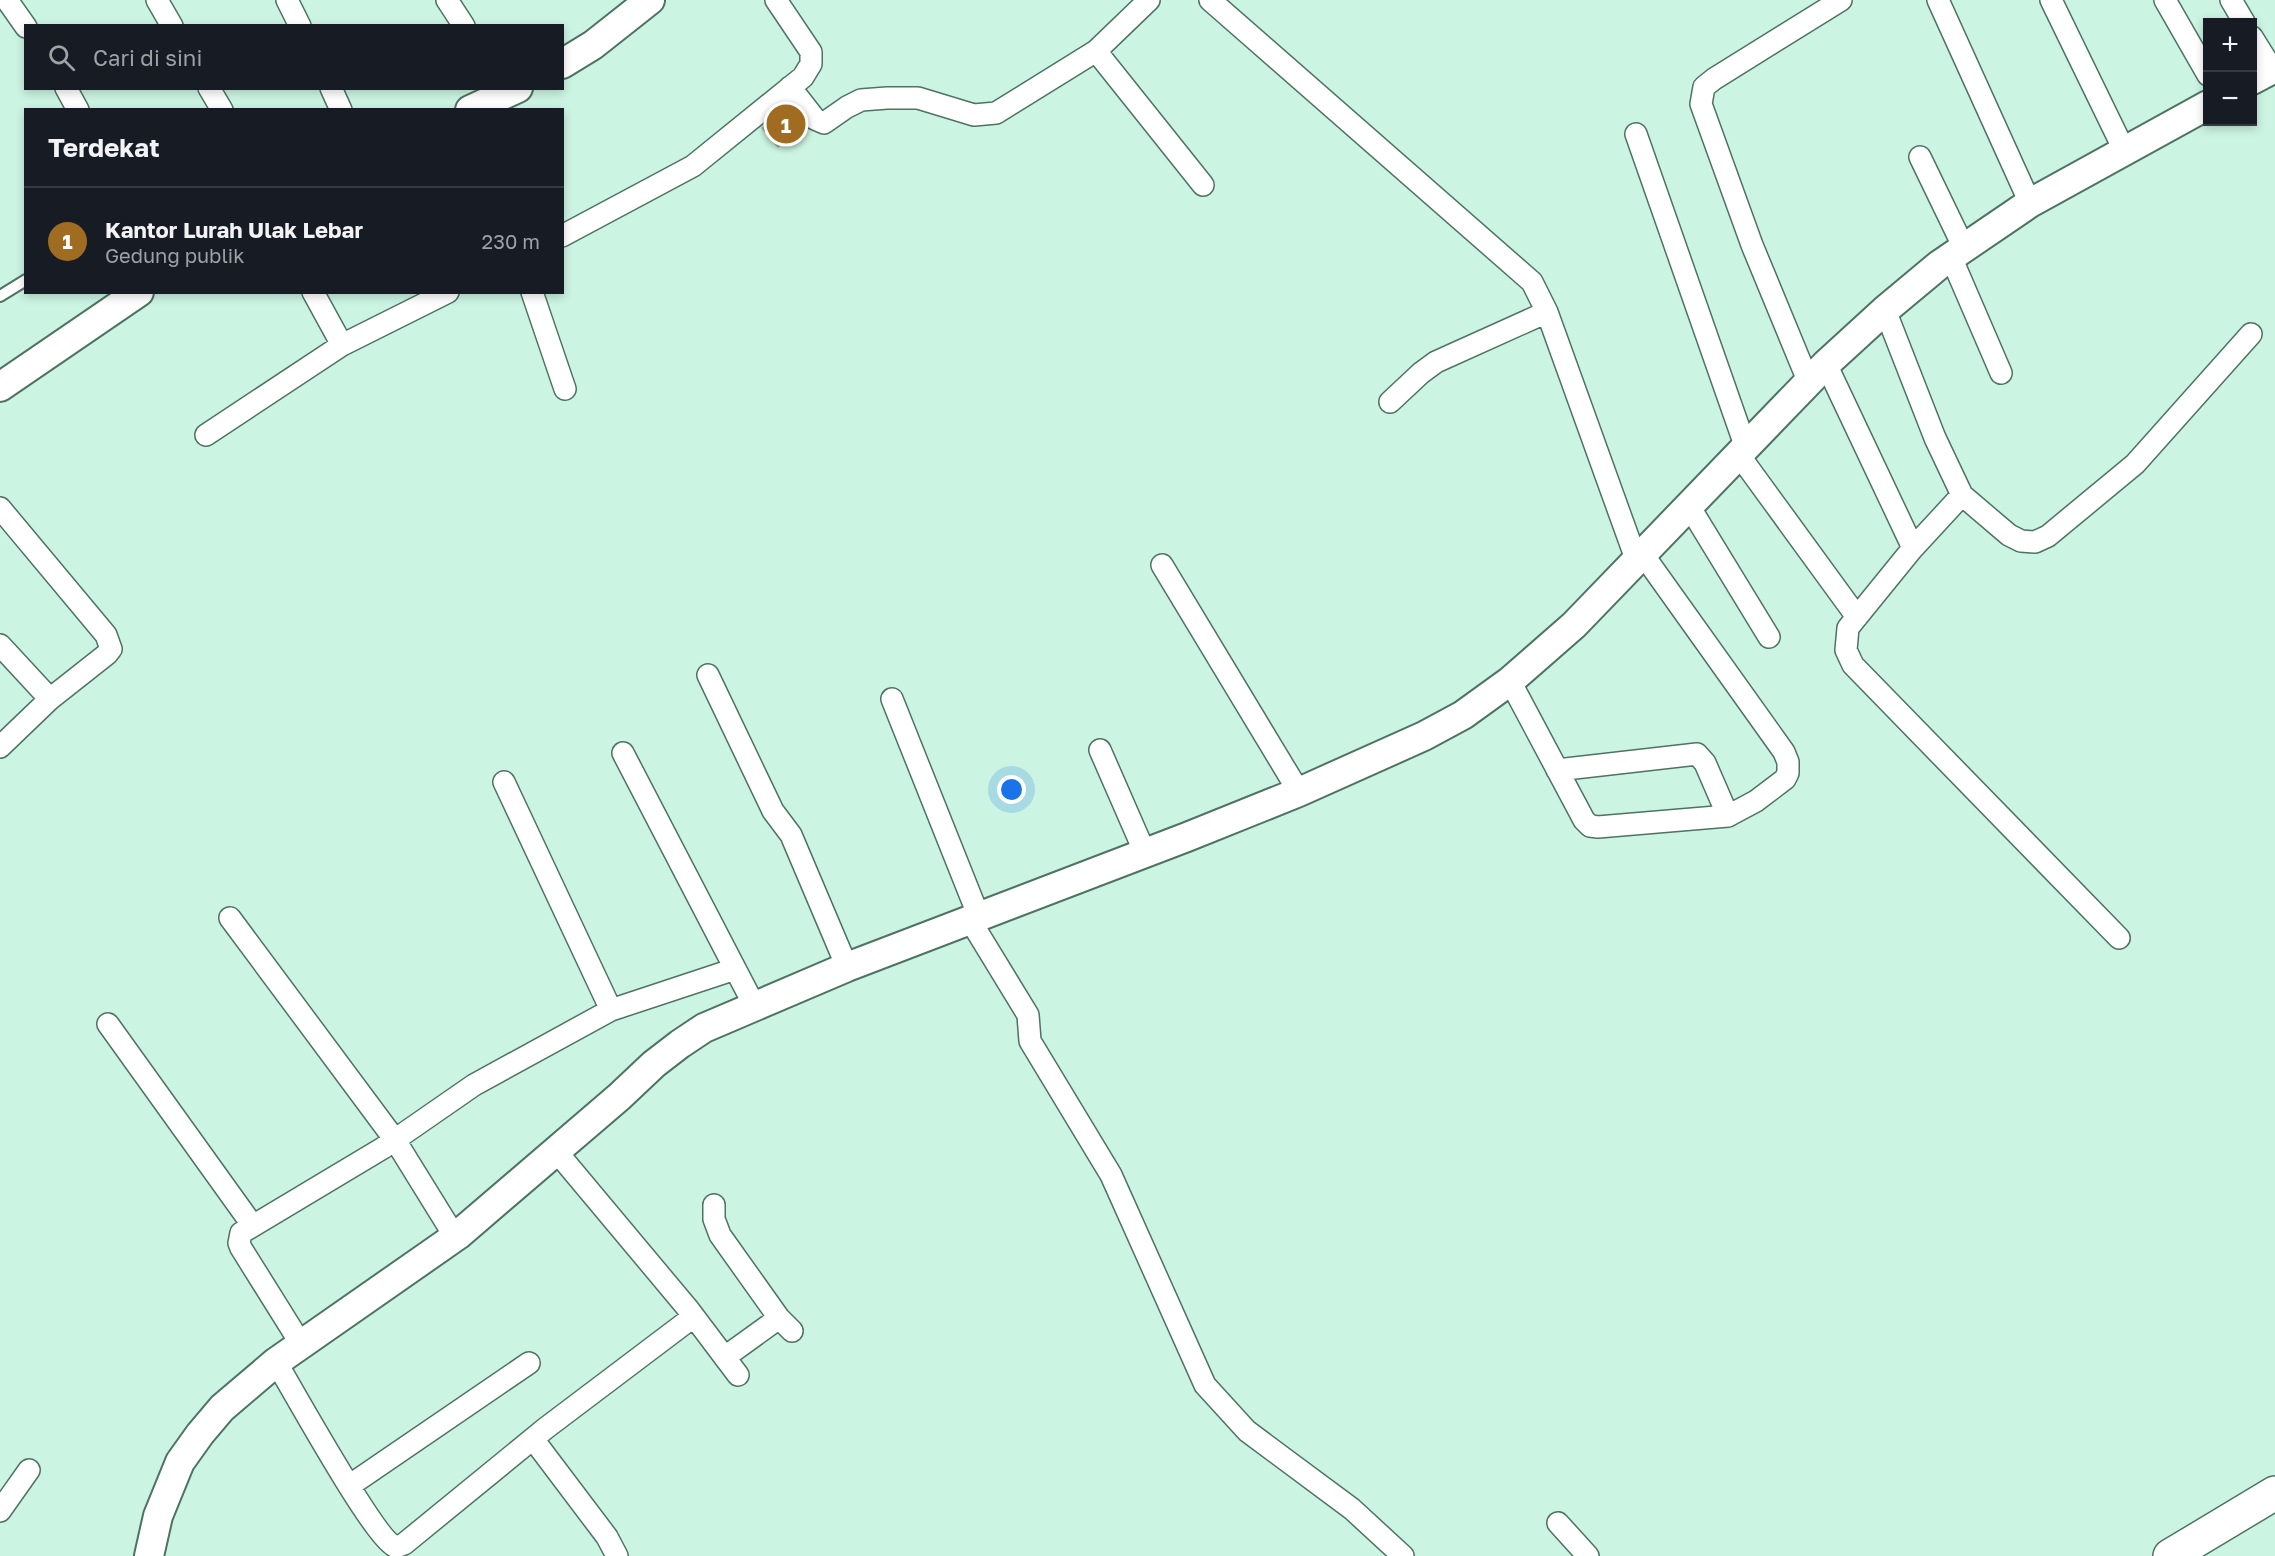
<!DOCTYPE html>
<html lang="id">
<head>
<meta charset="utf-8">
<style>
  :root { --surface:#171b24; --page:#242831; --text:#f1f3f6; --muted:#9ea1a6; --line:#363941; --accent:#9f6c22 }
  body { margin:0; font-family:"Golos Text",sans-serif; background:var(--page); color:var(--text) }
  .controls { position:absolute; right:18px; top:18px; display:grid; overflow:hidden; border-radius:0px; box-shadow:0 3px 9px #0003 }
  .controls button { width:54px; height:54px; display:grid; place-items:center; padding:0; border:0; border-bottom:2px solid var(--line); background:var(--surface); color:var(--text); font:30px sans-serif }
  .you { position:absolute; left:1012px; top:790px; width:21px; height:21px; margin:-15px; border:4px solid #fff; border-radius:50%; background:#1a73e8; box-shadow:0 0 0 9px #1a73e833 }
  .badge { display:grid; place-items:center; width:39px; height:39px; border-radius:50%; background:var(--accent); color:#fff; font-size:20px; font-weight:700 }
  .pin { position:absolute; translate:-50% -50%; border:3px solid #fff; box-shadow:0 2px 6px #0006 }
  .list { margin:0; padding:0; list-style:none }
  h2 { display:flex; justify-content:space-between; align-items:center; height:78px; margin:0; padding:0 24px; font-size:26px }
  h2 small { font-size:20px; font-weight:400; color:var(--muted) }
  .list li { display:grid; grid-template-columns:39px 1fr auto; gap:18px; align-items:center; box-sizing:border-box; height:108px; padding:0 24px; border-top:2px solid var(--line) }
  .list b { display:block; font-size:22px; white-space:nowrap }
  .list p { margin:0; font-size:20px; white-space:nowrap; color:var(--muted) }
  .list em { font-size:20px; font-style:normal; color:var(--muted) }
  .icon { flex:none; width:33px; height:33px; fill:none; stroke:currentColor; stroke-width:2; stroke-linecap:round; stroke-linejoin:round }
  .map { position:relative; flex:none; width:2275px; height:1556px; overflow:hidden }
  .search { position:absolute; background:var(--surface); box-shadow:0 3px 9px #0003; left:24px; top:24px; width:540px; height:66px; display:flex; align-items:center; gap:15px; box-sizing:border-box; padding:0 21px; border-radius:0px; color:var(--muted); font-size:22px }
  .panel { position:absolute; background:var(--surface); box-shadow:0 3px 9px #0003; left:24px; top:108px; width:540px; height:186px; border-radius:0px }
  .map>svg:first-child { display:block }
  .building { fill:#9ebaa2 }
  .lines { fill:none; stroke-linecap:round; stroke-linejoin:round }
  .lane-casing { stroke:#4e7264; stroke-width:14 }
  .street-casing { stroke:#4e7264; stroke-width:24 }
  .secondary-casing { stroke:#4e7264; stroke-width:32 }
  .highway-casing { stroke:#4e7264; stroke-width:36 }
  .lane { stroke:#fff; stroke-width:10 }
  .street { stroke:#fff; stroke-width:21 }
  .secondary { stroke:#fff; stroke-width:28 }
  .highway { stroke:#fff; stroke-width:33 }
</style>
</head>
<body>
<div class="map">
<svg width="2275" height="1556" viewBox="0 0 2275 1556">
  <rect width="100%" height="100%" fill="#ccf4e3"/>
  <path class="building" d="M788,106L804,126L778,148L761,128Z"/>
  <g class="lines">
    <defs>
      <path id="lane" d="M0,296L26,280"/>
      <path id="street" d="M7,0L26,27
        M157,0L172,26
        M287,0L300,26
        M447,0L464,26
        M1210,0L1532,282L1547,312L1636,559
        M1938,0L2030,203
        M2051,0L2124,150
        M2165,0L2208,75
        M2231,0L2244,22
        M2252,37L2272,69
        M1096,51L1203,185
        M790,87L815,119L824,123L847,107L861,100L887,98H918L974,115L996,113L1096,51L1149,0
        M66,88L78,110
        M209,88L222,110
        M331,88L341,110
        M1636,134L1746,448
        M1920,157L1964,248
        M562,236L693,166L803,77L811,64V52L776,0
        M1951,257L2001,373
        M313,292L342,345
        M532,292L565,389
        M1885,310L1935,438L1962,495L2009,535L2021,541L2035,542L2048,536L2135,464L2251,334
        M1826,364L1913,548
        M1809,383L1752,245L1701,104L1704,87L1714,79L1841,0
        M1390,402L1421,373L1436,362L1547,312
        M206,435L342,345L448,292
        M1739,455L1857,617
        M1962,495L1913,548L1848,628L1846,650L1853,665L2119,938
        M1689,506L1769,637
        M0,508L106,635L111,649L107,654L50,699L0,747
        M1162,565L1299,792
        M0,645L50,699
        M708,675L773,811L791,835L847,967
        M1510,681L1584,820L1590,826L1598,827L1728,816L1756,801L1785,779L1788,773V762L1784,752L1642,553
        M892,699L979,917
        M1100,750L1145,853
        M623,753L755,1007
        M1557,770L1697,754L1705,763L1728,816
        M504,782L611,1010
        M230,918L395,1140L455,1237
        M970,920L1028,1015L1030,1041L1111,1175L1205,1385L1247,1431L1352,1509L1403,1556
        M108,1024L253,1226
        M556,1151L689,1310L738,1375
        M714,1205V1219L720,1235L779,1318L792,1331
        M301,1344L241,1248L239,1243L241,1233L383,1148L474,1085L611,1010L735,969
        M725,1357L779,1318
        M276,1362C293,1390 375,1540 396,1547L404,1544L546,1428L693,1317
        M533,1439L607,1537L617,1556
        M349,1486L529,1363
        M0,1511L29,1470
        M1558,1523L1588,1556"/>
      <path id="secondary" d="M562,64L593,45L650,0
        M2252,80L2275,68
        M470,110L518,88
        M0,387L139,292
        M149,1556L158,1516L180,1462L200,1434L222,1408L276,1362L458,1235L619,1097L654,1064L680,1044L704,1028L847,967L1187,837L1299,792L1424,736L1463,715L1510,681L1574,625L1826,364L1885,310L1939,265L2030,203L2208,105"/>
      <path id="highway" d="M2170,1556L2275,1493"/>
    </defs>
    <use href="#lane" class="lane-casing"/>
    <use href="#street" class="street-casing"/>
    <use href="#secondary" class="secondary-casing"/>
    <use href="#highway" class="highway-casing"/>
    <use href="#lane" class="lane"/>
    <use href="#street" class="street"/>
    <use href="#secondary" class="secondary"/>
    <use href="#highway" class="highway"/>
  </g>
</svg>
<div class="controls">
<button>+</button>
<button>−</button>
</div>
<div class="you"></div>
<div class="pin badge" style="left:786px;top:124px">1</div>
<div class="search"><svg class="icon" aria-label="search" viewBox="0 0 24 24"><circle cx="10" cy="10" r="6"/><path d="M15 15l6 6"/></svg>Cari di sini</div>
<section class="panel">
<h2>Terdekat<small></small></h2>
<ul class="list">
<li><span class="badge">1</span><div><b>Kantor Lurah Ulak Lebar</b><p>Gedung publik</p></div><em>230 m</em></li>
</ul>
</section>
</div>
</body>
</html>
